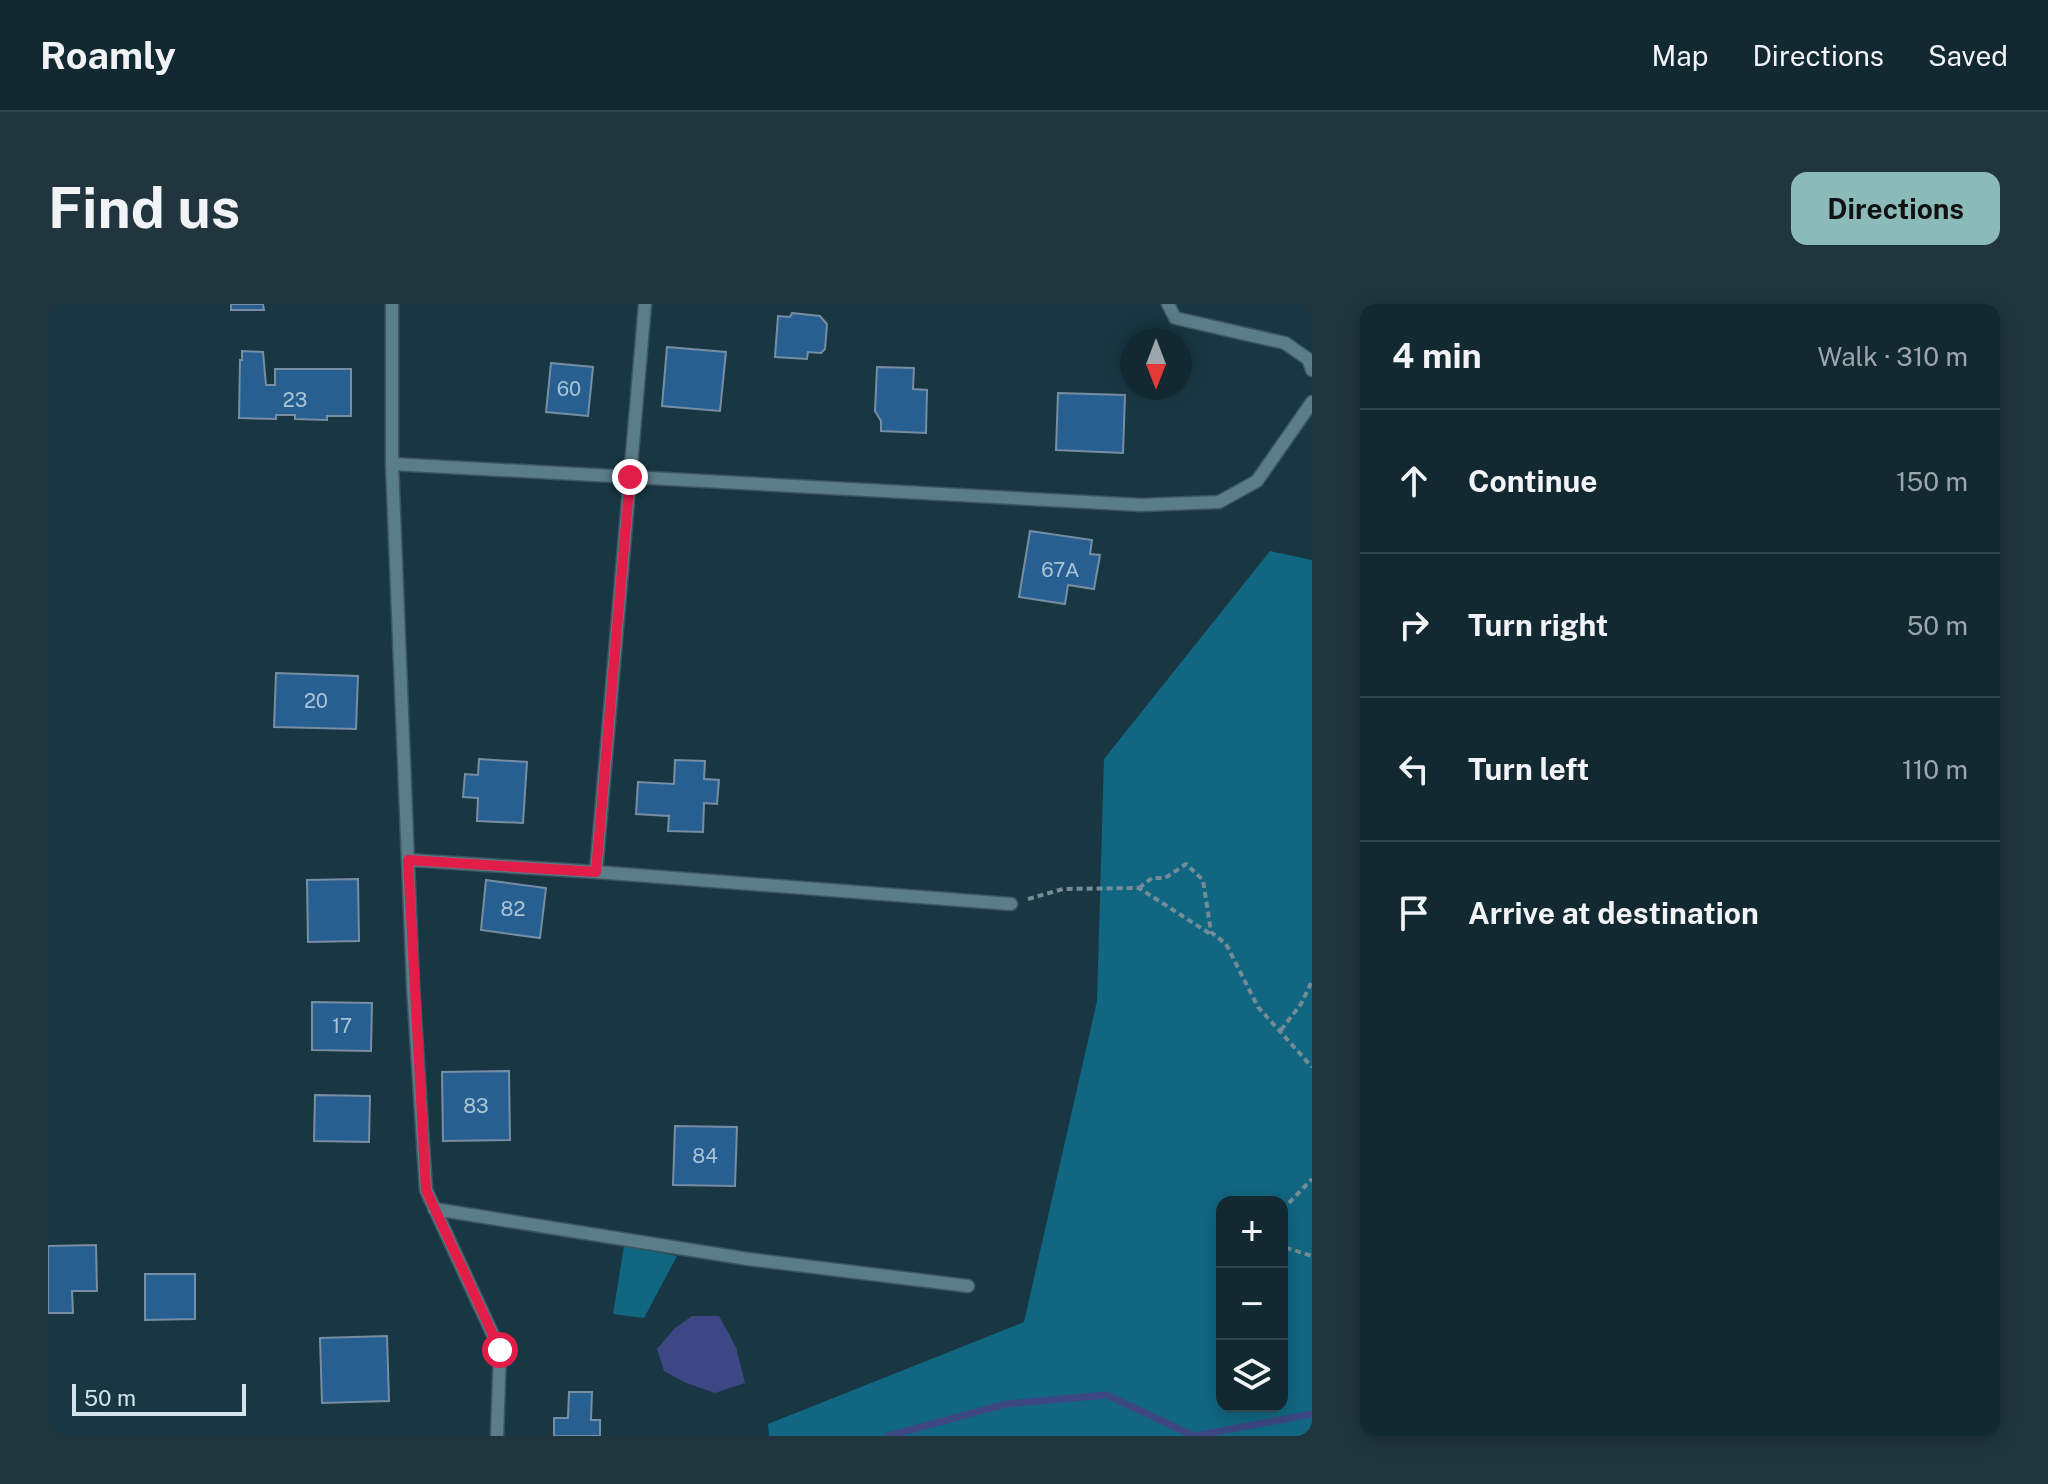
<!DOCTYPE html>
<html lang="en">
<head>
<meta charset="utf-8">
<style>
  :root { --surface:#132932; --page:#20353e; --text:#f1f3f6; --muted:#9da6ac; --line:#32454d; --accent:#8bbbb9 }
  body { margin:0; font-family:"Public Sans",sans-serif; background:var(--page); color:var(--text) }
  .controls { position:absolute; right:24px; bottom:24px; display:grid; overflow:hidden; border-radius:16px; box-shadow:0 4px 20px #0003 }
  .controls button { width:72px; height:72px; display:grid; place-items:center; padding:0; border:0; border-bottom:2px solid var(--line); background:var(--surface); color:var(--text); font:40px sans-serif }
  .compass { position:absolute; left:1072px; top:24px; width:72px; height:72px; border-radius:50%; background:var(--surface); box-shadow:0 4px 20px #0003; rotate:180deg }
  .scale { position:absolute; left:24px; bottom:20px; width:174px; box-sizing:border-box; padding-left:8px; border:4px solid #d3e5ec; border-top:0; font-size:22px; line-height:28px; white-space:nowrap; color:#d3e5ec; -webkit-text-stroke:6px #193743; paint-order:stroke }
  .stop { position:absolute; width:24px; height:24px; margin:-18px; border:6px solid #e11d48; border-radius:50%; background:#fff }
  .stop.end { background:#e11d48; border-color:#fff; box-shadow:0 2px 8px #0008 }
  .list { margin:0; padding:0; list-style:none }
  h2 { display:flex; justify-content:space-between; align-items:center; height:104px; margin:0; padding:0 32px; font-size:34px }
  h2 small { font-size:26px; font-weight:400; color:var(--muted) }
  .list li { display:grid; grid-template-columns:52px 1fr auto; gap:24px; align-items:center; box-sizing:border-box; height:144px; padding:0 32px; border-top:2px solid var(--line) }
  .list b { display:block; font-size:30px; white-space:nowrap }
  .list em { font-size:26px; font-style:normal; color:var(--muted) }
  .icon { flex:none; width:44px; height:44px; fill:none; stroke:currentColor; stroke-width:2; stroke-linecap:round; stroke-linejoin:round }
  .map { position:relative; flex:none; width:1264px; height:1132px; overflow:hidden; border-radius:16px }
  header { display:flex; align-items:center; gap:48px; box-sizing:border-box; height:112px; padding:0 40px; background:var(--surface); border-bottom:2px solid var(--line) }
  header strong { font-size:38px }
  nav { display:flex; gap:44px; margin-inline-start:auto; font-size:28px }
  .intro { display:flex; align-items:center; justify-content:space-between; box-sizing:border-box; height:192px; padding:0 48px }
  h1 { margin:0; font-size:56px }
  .button { padding:20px 36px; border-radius:16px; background:var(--accent); color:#111; font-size:28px; font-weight:700 }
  main { display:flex; gap:48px; padding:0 48px }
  aside { flex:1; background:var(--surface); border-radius:16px; box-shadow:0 4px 20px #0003 }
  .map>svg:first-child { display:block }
  .green { fill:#116781; fill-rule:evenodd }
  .water { fill:#3c4783 }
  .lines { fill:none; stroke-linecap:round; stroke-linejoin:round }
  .stream { stroke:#3c4783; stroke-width:7 }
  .building { fill:#285f91; stroke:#778da3; stroke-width:2 }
  .lane-casing { stroke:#3b5660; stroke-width:15 }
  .path { stroke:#748c95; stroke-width:4; stroke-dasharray:6 4; stroke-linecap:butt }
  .lane { stroke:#5b7c89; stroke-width:12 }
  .route { stroke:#e11d48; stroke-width:10 }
  .labels { text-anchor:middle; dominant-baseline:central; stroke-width:7; stroke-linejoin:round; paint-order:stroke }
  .number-label { font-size:20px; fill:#a8c4d5 }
</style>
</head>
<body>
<header>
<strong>Roamly</strong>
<nav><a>Map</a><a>Directions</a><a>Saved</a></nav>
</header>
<div class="intro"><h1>Find us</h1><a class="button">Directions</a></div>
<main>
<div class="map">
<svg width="1264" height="1132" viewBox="0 0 1264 1132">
  <rect width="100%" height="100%" fill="#193743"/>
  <path class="green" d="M1222,247L1264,256V1132H721L720,1120L976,1018L1049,697L1056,455ZM1234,898V1102H1174V898Z
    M576,942L629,952L596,1014L565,1010Z"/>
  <path class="water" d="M644,1012H671L688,1043L697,1079L667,1089L638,1079L616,1067L609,1045L627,1024Z"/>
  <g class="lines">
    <path class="stream" d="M840,1132L958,1100L1059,1091L1146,1132L1264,1110"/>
  </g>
  <path class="building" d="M183,0H215L216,6H183Z
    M744,9L772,12L779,20L777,45L773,49L760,48L759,55L727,53L730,12L742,13Z
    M619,43L678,48L672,107L614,102Z
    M194,47L215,48L218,81H227V65H303V112H279V116L247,115V111H228V115L191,114L192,56H194Z
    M503,59L545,63L540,112L498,108Z
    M829,63L866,64L865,85L879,86L878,129L833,127V117L827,107Z
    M1010,89L1077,91L1075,149L1008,146Z
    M982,227L1044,236L1042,250L1052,251L1046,285L1020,281L1017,300L971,293Z
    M228,369L310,372L308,425L226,423Z
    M431,455L479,458L475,519L429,517L430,494L415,493L417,470L430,471Z
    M627,456L657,457L656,475L671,476L669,500L656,499L655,528L620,527L621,512L588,510L590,478L626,480Z
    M310,575L311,637L260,638L259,576Z
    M438,576L498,584L492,634L433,626Z
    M264,698L324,699L323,747L264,746Z
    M461,767L462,836L395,837L394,768Z
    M267,791L322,792L321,838L266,837Z
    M627,822L689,823L687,882L625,881Z
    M48,941L49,987H24L25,1009H0V942Z
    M97,970H147V1015L97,1016Z
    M339,1032L341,1097L274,1099L272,1034Z
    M521,1088H544L543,1116H552V1132H506V1114H520Z"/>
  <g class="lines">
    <defs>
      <path id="lane" d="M344,0V160L365,682L378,886L452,1046L449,1132
        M1120,0L1127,14L1237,39L1260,55L1264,66
        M344,160L1093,201L1171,198L1209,177L1264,98
        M360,556L548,568L597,0
        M548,568L963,600
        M386,905L700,955L920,982"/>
    </defs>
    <use href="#lane" class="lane-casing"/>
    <path class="path" d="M1091,584L1104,574H1117L1138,560L1155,576L1163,628L1178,640L1210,703L1264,763
      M980,595L1015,585L1091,584L1164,631
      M1233,726L1253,700L1264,677
      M1234,906L1264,875
      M1234,935L1236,943L1264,952"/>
    <use href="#lane" class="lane"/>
  </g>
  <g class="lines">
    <path class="route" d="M452,1046L378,886L360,556L548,568L582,173"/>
  </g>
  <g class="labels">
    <g class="number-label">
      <text x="521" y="85">60</text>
      <text x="247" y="96">23</text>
      <text x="1012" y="266">67А</text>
      <text x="268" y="397">20</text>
      <text x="465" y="605">82</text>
      <text x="294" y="722">17</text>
      <text x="428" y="802">83</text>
      <text x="657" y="852">84</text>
    </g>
  </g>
</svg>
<div class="controls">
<button>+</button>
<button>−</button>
<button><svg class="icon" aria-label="layers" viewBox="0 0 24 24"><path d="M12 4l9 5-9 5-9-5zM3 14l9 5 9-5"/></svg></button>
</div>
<svg class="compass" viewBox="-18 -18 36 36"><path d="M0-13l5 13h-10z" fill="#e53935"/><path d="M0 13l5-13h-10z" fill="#9da6ac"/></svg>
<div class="scale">50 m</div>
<div class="stop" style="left:452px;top:1046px"></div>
<div class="stop end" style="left:582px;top:173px"></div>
</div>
<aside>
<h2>4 min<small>Walk · 310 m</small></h2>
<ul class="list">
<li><svg class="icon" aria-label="ahead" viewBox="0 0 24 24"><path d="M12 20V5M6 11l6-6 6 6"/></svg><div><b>Continue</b></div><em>150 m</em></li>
<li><svg class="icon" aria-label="right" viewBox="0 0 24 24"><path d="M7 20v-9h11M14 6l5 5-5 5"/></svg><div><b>Turn right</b></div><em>50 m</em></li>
<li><svg class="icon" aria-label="left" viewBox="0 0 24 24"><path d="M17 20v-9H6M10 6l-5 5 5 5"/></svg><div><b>Turn left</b></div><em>110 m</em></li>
<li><svg class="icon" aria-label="arrive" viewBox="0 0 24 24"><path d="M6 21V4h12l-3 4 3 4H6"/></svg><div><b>Arrive at destination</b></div></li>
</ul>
</aside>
</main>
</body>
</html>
